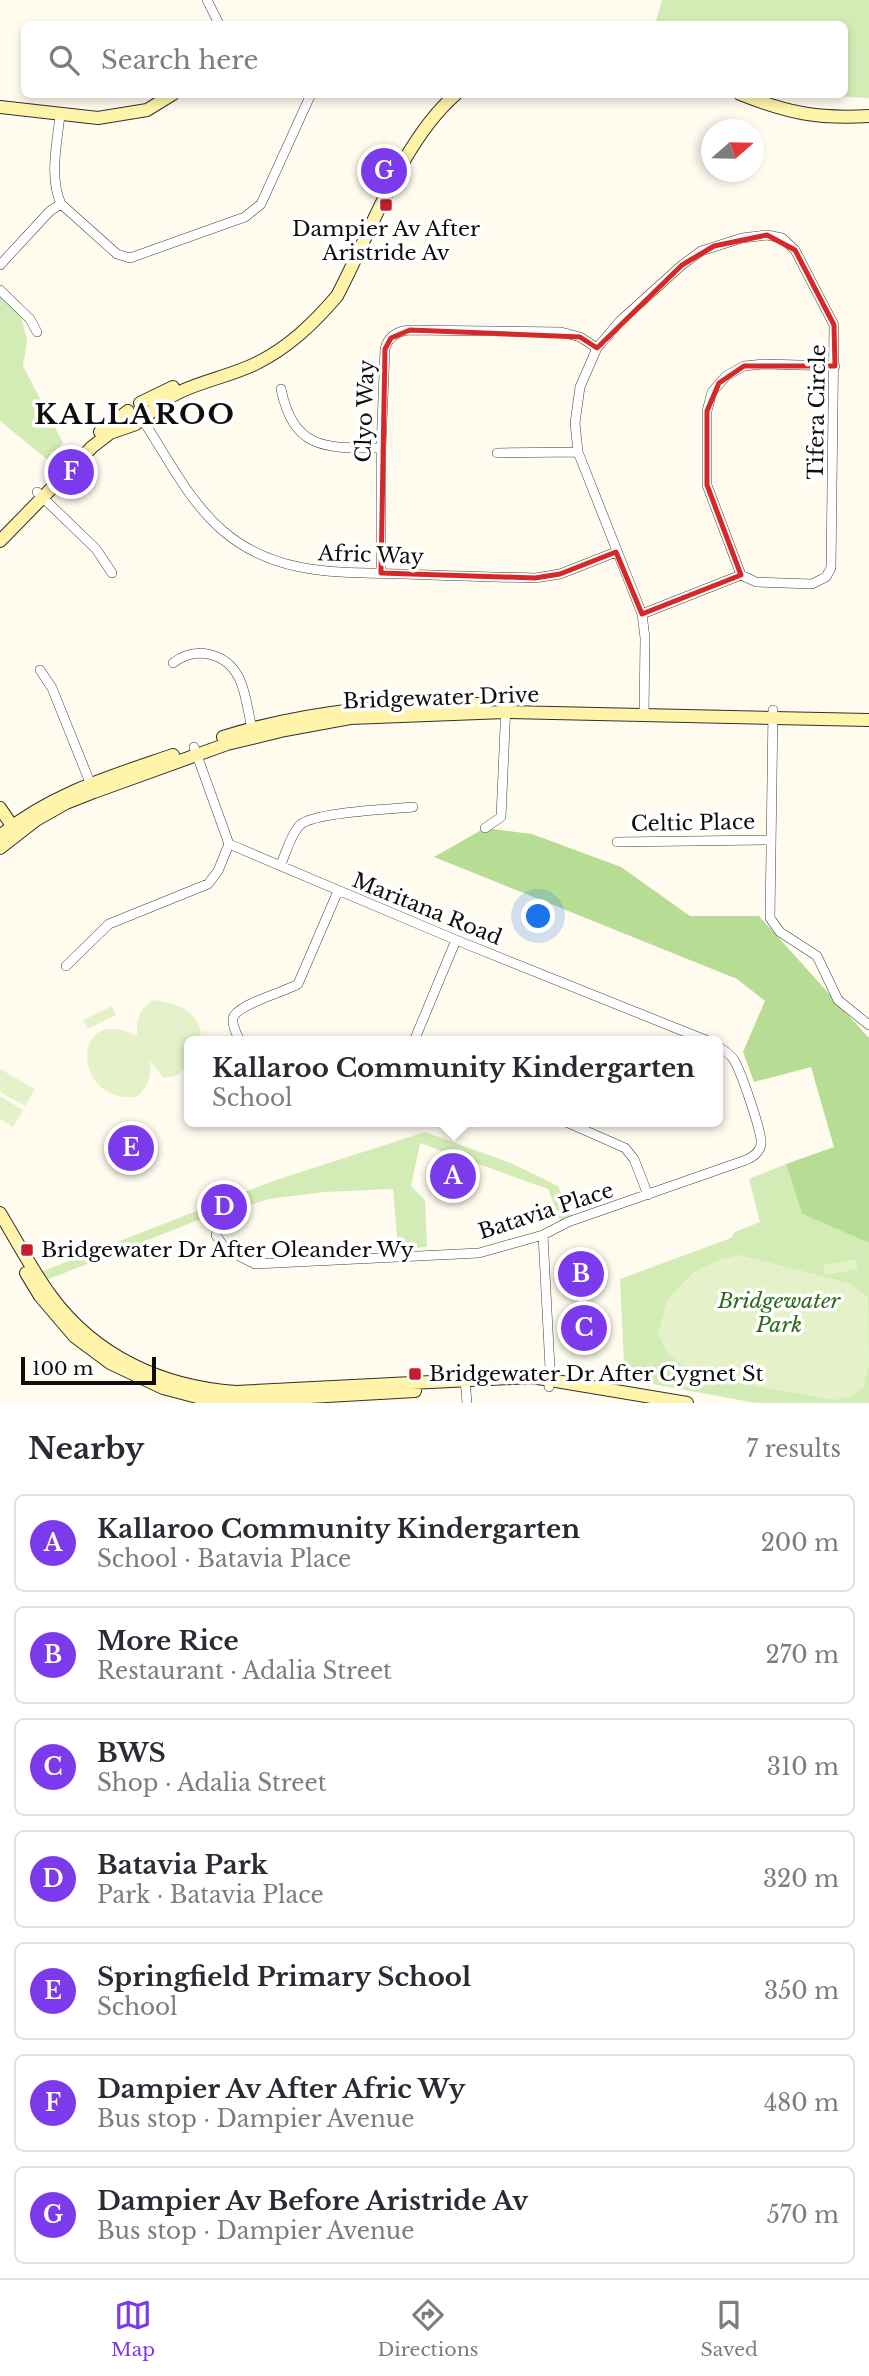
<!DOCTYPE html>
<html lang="en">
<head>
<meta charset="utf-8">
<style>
  :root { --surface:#fff; --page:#f2f2f3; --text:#2b2b33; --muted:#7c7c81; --line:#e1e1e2; --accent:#7c3aed }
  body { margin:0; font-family:"Libre Baskerville",serif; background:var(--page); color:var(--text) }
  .compass { position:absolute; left:701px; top:119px; width:63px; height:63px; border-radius:50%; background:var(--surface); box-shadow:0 4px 10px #0003; rotate:70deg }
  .scale { position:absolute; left:21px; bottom:18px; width:135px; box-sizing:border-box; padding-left:7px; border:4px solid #0e0e0e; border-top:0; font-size:19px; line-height:24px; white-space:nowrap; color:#0e0e0e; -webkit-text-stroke:5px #fff; paint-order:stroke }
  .you { position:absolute; left:539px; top:917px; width:24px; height:24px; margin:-18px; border:5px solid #fff; border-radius:50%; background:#1a73e8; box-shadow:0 0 0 10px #1a73e833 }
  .badge { display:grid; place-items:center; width:46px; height:46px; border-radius:50%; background:var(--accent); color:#fff; font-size:23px; font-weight:700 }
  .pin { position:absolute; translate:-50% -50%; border:4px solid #fff; box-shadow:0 2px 7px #0006 }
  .popup { position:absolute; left:184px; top:1036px; width:539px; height:91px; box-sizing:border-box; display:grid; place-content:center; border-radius:10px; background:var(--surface); filter:drop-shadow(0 2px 5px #0005); font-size:23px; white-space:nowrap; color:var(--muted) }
  .popup b { font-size:26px; color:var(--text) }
  .popup::after { content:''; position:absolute; left:50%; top:100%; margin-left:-14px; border:14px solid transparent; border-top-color:var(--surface) }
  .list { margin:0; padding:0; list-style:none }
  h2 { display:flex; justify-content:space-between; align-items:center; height:91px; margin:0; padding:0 28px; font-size:30px }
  h2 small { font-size:23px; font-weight:400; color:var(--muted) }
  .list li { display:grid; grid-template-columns:46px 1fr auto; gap:21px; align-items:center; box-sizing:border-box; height:98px; margin:0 14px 14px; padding:0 14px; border:2px solid var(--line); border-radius:10px }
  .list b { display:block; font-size:26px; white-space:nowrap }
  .list p { margin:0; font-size:23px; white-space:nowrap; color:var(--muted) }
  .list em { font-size:23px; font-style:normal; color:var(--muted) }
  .icon { flex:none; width:38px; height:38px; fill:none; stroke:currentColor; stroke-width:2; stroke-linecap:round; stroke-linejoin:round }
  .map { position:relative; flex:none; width:869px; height:1403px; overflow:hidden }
  .search { position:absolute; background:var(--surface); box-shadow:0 4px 10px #0003; left:21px; right:21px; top:21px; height:77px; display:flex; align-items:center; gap:18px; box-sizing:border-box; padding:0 24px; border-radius:10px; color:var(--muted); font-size:26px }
  .sheet { height:875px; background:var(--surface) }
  nav { display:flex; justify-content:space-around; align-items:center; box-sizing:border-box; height:98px; border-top:2px solid var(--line); background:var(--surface); font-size:19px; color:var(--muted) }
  nav a { display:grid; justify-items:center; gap:4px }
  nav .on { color:var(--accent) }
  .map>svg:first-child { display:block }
  .green { fill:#d3ecb6 }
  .forest { fill:#b7dd95 }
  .pitch { fill:#e5f2c9 }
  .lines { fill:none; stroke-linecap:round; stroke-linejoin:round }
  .street-casing { stroke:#414141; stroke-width:10 }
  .secondary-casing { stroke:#303030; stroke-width:14 }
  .street { stroke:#fff; stroke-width:9 }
  .secondary { stroke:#fff4aa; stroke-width:12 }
  .marked { fill:none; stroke:#d62828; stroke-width:5; stroke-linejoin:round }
  .poi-dot { fill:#c61e2a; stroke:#fff; stroke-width:2.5 }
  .labels { text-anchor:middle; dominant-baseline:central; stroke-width:7; stroke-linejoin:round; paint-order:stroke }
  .poi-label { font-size:21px; fill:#0e0e0e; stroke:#fff; text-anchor:start }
  .street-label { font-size:21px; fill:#0e0e0e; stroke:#fff }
  .park-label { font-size:21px; font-style:italic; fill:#2d691a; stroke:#fff }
  .district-label { font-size:28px; font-weight:bold; letter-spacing:2px; fill:#0e0e0e; stroke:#fff }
</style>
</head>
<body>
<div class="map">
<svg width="869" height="1403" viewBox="0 0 869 1403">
  <rect width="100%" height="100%" fill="#fffbef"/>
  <path class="green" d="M662,0H869V98L803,95L844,94V24H655Z
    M0,296L21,316L27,340L23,366L63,443L48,460L0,421Z
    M425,1132L511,1163L558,1186L574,1220L562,1225L548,1189L420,1143L411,1186L425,1200L427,1247L398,1249L393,1189L324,1192L269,1199L196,1221L44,1281L43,1271L276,1180Z
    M786,1164L802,1214L869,1243V1403H756L614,1377L617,1368L624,1364L620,1279L731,1238L735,1232L760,1222L749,1179Z"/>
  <path class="forest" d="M485,828L532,834L621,867L690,916H759L869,1038V1243L802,1214L786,1164L834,1147L811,1067L754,1082L743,1052L765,1001L737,979L434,857Z"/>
  <path class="pitch" d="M153,1000C176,1002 205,1013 200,1041H189V1064C181,1073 176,1078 163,1077L150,1061C152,1075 148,1087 137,1097C70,1104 71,1001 137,1036C136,1021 139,1009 153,1000Z
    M112,1006L116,1015L88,1029L83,1020Z
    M0,1069L35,1089L25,1106L0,1092Z
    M0,1096L23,1110L13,1127L0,1119Z
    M740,1255L849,1283L868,1297L869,1365L864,1386L852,1396L833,1400L727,1381L687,1369L667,1353L658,1334L667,1300L693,1273L715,1261Z
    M856,1259L858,1269L825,1275L823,1265Z"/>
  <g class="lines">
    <defs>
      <path id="street" d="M207,0L219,24
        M60,115C57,144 49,177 61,204L117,254L130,258L245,217L261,204L311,94
        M0,265L50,211L61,204
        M0,290L30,319L37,332
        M281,389C294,451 327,448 381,448
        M144,422C169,460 188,500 222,530C276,577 341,572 406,574C449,576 492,577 535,578L560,574L616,552
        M497,453L578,452
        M37,492L96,549L112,573
        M381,573V448L385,349C388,337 397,331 410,330L561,332L580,337L597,348
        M741,575L707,485V411L712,392L726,376L744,366L764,364L835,366
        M642,614L741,575L756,582L812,584L826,577L831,568L834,325L795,250L782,238L767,235L742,238L701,251L682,265L620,321L597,348L580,387L575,423L578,452L642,614L645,638L644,715
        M173,663C195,646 226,652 239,678C247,694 248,715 253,732
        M40,670L52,688L93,790
        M773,710L770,918L780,932L817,956L838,1000L869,1025
        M194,747L229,844L456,940L708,1041
        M485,828L501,817L506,705
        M617,842L770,840
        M281,864C286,853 291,834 300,825C313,812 392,809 413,807
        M66,966L109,924L208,884L218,871L229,844
        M240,1041C237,1035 232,1026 233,1019C234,1005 285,992 298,984L338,891
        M414,1041L456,940
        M566,1122L625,1148L634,1159L648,1195
        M216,1235L225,1249L255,1264L479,1253L543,1235L568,1222L746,1160C753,1157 759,1153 761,1145C763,1134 741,1072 734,1060C730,1054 724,1050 717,1046
        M543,1235L550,1368L549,1387
        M465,1379L467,1403"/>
      <path id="secondary" d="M740,94C788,113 817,119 869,116
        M0,107L98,118L147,110L173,94
        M140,403L173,387
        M149,414C176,384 220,381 255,364C288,348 313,324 337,296C371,232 401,142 456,94
        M100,432L128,411
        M0,541L92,447L110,433L136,424
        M223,737C305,711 392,703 478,704
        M0,808L17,833
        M0,836C50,794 112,776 173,755
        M0,848L36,820L66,803L94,792L227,744L285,730L350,718L505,712L869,720
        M0,1213C16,1240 32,1270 51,1296C95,1356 162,1387 236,1392L532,1377L687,1403
        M26,1273L40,1296L75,1337L110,1363L163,1388L205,1399L239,1401L415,1391"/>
    </defs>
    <use href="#street" class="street-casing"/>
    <use href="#secondary" class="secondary-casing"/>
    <use href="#street" class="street"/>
    <use href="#secondary" class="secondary"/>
  </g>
  <path class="marked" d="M767,235L795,250L834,325L835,366H744L719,383L707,411V485L741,575L642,614L616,552L560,574L535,578L381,573L385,349L391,338L410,330L580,337L597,348L682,265L714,246Z"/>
  <g class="poi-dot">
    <rect x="379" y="198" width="14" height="14" rx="3.5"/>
    <rect x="20" y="1243" width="14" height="14" rx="3.5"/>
    <rect x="408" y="1367" width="14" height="14" rx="3.5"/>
  </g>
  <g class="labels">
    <g class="poi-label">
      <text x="386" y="229" text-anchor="middle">Dampier Av After<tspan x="386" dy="24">Aristride Av</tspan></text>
      <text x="41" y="1250">Bridgewater Dr After Oleander Wy</text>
      <text x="429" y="1374">Bridgewater Dr After Cygnet St</text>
    </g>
    <g class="street-label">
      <text transform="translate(365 411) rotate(-88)">Clyo Way</text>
      <text transform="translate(817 412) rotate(-89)">Tifera Circle</text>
      <text transform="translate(371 555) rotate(2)">Afric Way</text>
      <text transform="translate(441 698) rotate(-2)">Bridgewater Drive</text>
      <text transform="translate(693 823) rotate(-1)">Celtic Place</text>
      <text transform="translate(427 909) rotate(22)">Maritana Road</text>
      <text transform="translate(546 1211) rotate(-18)">Batavia Place</text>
    </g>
    <g class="park-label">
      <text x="779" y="1301">Bridgewater<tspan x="779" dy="24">Park</tspan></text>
    </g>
    <g class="district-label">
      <text x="135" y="414">KALLAROO</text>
    </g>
  </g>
</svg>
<svg class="compass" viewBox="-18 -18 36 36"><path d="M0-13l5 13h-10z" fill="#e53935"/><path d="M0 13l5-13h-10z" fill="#7c7c81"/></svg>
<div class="scale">100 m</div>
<div class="you"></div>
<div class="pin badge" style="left:453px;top:1176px">A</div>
<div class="popup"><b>Kallaroo Community Kindergarten</b>School</div>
<div class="pin badge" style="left:581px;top:1274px">B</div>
<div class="pin badge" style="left:584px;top:1328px">C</div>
<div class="pin badge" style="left:224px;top:1207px">D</div>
<div class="pin badge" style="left:131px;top:1148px">E</div>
<div class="pin badge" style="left:71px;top:472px">F</div>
<div class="pin badge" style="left:384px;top:171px">G</div>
<div class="search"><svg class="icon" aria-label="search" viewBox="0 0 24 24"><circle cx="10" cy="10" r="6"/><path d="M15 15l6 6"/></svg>Search here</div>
</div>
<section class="sheet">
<h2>Nearby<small>7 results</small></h2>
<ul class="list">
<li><span class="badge">A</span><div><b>Kallaroo Community Kindergarten</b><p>School · Batavia Place</p></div><em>200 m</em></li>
<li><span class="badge">B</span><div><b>More Rice</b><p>Restaurant · Adalia Street</p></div><em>270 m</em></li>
<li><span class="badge">C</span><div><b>BWS</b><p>Shop · Adalia Street</p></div><em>310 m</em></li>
<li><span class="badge">D</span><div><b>Batavia Park</b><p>Park · Batavia Place</p></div><em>320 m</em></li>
<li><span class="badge">E</span><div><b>Springfield Primary School</b><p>School</p></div><em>350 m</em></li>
<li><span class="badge">F</span><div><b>Dampier Av After Afric Wy</b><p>Bus stop · Dampier Avenue</p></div><em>480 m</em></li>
<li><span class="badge">G</span><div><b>Dampier Av Before Aristride Av</b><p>Bus stop · Dampier Avenue</p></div><em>570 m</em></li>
</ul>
</section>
<nav>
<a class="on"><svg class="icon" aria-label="map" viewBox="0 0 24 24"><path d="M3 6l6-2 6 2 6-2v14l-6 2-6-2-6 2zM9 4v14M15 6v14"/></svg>Map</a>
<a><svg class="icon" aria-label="directions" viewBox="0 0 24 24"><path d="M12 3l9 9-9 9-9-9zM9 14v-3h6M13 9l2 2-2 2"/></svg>Directions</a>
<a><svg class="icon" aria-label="saved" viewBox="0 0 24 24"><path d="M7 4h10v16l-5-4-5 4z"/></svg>Saved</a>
</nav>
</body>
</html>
